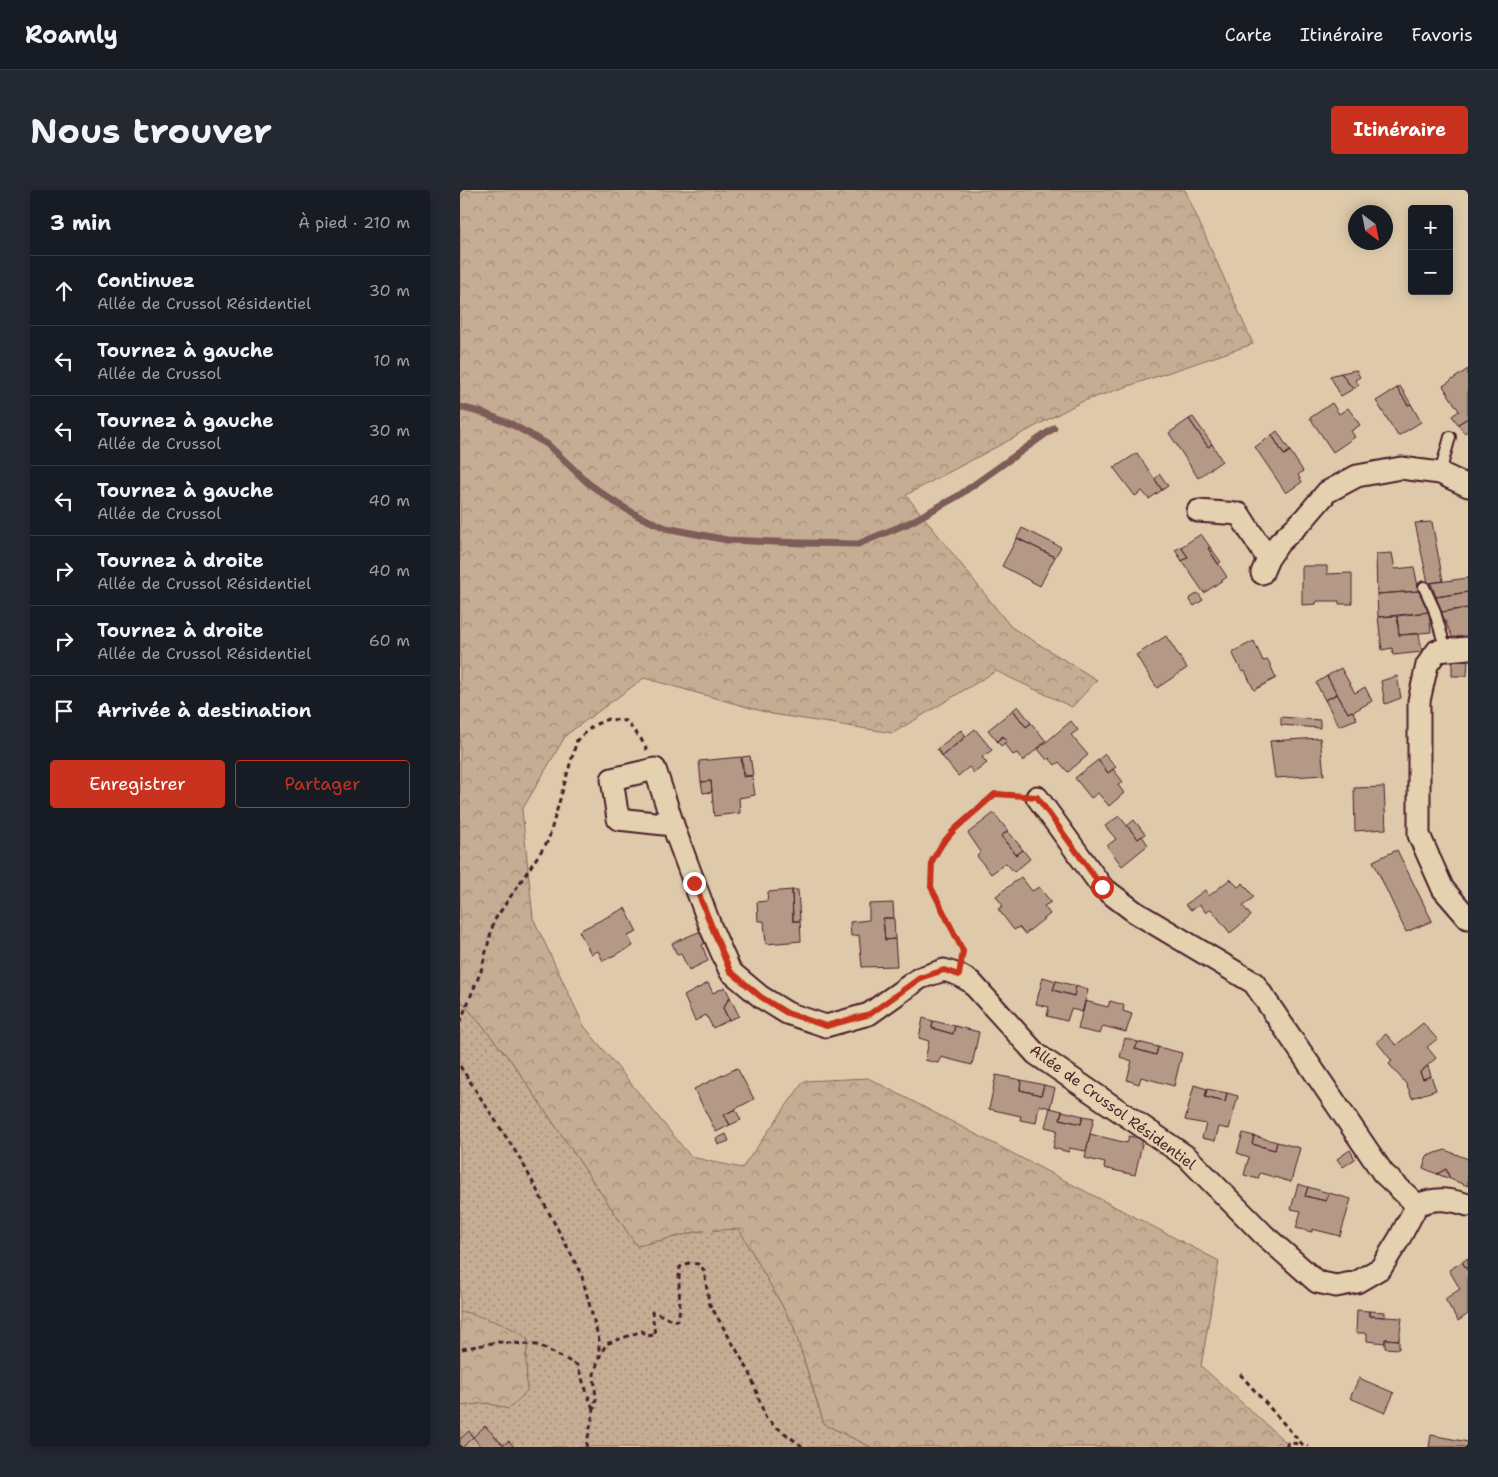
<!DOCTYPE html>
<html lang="fr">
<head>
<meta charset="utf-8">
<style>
  :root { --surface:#171b24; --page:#242831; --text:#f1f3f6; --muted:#9ea1a6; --line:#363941; --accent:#c8321e }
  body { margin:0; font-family:"Shantell Sans",sans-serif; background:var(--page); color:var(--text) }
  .controls { position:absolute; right:15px; top:15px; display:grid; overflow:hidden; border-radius:5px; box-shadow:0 2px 12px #0003 }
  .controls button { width:45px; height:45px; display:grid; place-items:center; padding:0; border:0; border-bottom:1px solid var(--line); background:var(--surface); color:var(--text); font:25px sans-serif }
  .compass { position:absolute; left:888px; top:15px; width:45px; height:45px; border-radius:50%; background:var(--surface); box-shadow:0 2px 12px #0003; rotate:148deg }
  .stop { position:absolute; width:15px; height:15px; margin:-11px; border:4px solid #c8321e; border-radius:50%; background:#fff }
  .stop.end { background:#c8321e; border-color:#fff; box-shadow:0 1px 5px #0008 }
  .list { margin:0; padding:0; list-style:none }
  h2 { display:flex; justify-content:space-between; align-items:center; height:65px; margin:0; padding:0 20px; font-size:21px }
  h2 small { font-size:16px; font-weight:400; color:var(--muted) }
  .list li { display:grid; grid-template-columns:32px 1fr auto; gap:15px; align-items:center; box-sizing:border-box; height:70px; padding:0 20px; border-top:1px solid var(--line) }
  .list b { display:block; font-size:19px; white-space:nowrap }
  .list p { margin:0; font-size:16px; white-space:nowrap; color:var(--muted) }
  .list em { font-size:16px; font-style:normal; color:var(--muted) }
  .actions { display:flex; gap:10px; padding:15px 20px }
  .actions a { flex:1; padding:11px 0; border:1px solid var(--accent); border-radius:5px; text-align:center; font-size:18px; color:var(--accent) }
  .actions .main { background:var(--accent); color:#fff }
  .icon { flex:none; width:28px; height:28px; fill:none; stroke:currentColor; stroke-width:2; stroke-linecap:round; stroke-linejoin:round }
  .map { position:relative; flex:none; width:1008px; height:1257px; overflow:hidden; border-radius:5px }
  header { display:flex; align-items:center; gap:30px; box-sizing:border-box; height:70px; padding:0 25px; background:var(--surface); border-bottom:1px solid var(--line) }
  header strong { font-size:24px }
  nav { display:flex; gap:28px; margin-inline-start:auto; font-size:18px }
  .intro { display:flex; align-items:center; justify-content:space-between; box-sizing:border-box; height:120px; padding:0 30px }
  h1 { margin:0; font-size:35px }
  .button { padding:12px 22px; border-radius:5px; background:var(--accent); color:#fff; font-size:18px; font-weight:700 }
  main { display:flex; gap:30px; padding:0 30px }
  aside { flex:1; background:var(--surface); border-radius:5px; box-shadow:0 2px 12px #0003 }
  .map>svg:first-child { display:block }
  .grass { fill:url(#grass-dots); stroke:#886660 }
  .forest { fill:url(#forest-crowns); stroke:#886660 }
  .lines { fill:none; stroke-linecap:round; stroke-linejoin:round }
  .stream { stroke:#7e5c58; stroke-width:7 }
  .building { fill:#b59987; stroke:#4a1f2b }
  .service-casing { stroke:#4a1f2b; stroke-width:14 }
  .minor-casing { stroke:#4a1f2b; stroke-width:25 }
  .path { stroke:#4a1f2b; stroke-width:3; stroke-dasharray:5 4; stroke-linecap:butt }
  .service { stroke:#e4d1af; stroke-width:10 }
  .minor { stroke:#e4d1af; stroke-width:21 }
  .route { stroke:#c8321e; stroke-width:6 }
  .labels { text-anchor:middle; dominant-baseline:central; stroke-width:5; stroke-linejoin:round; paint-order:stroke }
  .street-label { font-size:15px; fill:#4a1f2b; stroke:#e4d1af }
</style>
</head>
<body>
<header>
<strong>Roamly</strong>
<nav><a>Carte</a><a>Itinéraire</a><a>Favoris</a></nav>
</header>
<div class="intro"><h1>Nous trouver</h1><a class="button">Itinéraire</a></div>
<main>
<aside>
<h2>3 min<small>À pied · 210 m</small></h2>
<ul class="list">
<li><svg class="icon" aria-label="ahead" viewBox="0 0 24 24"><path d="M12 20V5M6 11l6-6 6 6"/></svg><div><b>Continuez</b><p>Allée de Crussol Résidentiel</p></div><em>30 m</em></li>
<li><svg class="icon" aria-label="left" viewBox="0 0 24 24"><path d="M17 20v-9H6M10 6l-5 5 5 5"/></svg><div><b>Tournez à gauche</b><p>Allée de Crussol</p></div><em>10 m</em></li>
<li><svg class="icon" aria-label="left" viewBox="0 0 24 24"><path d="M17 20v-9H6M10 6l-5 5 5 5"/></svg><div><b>Tournez à gauche</b><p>Allée de Crussol</p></div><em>30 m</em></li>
<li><svg class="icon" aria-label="left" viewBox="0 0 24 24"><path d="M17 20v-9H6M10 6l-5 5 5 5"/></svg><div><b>Tournez à gauche</b><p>Allée de Crussol</p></div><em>40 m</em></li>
<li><svg class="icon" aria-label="right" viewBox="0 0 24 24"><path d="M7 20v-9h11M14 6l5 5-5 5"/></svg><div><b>Tournez à droite</b><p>Allée de Crussol Résidentiel</p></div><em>40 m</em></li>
<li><svg class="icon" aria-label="right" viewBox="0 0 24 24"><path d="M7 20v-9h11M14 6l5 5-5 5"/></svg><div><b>Tournez à droite</b><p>Allée de Crussol Résidentiel</p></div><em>60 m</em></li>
<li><svg class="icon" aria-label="arrive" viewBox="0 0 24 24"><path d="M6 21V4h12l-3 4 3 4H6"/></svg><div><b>Arrivée à destination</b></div></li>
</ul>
<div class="actions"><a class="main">Enregistrer</a><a>Partager</a></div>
</aside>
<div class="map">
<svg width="1008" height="1257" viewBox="0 0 1008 1257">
  <defs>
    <pattern id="grass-dots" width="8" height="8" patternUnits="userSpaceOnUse" patternTransform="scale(1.25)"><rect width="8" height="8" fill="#c5ad94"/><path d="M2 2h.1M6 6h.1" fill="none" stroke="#a28c79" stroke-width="1.8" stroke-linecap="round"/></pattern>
    <pattern id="forest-crowns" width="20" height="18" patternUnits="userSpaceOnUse" patternTransform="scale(1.25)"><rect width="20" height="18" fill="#c5ad94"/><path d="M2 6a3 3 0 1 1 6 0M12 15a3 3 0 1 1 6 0" fill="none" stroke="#a28c79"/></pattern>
  </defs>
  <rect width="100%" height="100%" fill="#decaaa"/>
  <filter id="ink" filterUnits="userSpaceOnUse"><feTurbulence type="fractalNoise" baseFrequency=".02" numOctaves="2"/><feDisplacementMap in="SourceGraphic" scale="10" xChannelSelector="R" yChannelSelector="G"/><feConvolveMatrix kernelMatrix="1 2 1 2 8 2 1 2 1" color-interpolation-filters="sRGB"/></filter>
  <g filter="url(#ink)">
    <path class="grass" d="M0,809L52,872L177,1056L240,1041L279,1038L333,1135L364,1234L411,1257H0V1216L27,1213L49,1219L66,1168L68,1150L5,1122L0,1123Z"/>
    <path class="forest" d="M0,0H725L793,154L621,212L446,305L551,437L637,490L612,517L536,481L433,543L312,524L184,488L106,545L62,620L73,728L124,836L231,967L282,978L344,891L408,888L759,1071L741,1176L831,1257H411L364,1234L333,1135L279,1039L240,1041L177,1056L52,872L0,809Z
      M5,1122C26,1129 51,1134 68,1150L66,1168L67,1201L49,1219L27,1213L0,1216V1123Z"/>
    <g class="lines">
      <path class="stream" d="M0,217L23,223L53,235L87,254L128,293L153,311L178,326L206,338L267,350L344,353L398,354L449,333L498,306L594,238"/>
    </g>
    <path class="building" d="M1008,179V228L998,234L992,226L999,221L983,196Z
      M896,180L900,187L895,190L899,195L893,199L881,183Z
      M881,183L893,199L881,206L870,186Z
      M940,196L951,214L948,215L937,198Z
      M937,198L948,215L951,214L961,232L938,246L916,211Z
      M872,213L879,224L888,218L900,235L891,241L895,247L873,262L850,228Z
      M733,227L752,254L748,257L729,229Z
      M1008,228V241L1004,243L998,234Z
      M729,229L748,257L752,254L762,271L738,288L709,243Z
      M817,241L830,261L824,265L812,245Z
      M812,245L824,265L830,261L843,281L838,285L842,292L826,303L795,257Z
      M677,263L702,300L689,309L682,301L675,306L654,278Z
      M700,284L708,296L702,300L695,289Z
      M972,332L983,391L968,393L955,333Z
      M562,338L601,357L595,367L557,348Z
      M741,344L750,357L748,358L767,387L744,403L722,371L728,367L721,357Z
      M557,348L595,367L580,396L542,376Z
      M721,357L728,367L722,371L715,360Z
      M750,357L761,372L758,374L748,358Z
      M932,363L935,379L954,377L959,401L917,404L916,364Z
      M842,376H867V384L892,383V414H879V411H857L856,414L842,415Z
      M1008,388V402L976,407L971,393Z
      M959,401L969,422L918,427L917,404Z
      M1008,402V418L981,422L976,407Z
      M738,403L743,410L734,416L729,409Z
      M1008,418V449L994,451L981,422Z
      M969,422L971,442L939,445L937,426Z
      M937,426L939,445L959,444L962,462L933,465L932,458L922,460L918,427Z
      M706,446L727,478L697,498L676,465Z
      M794,451L803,471L808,470L816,488L794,500L785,481L782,482L772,462Z
      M992,470H1008L1007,486H992Z
      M881,478L895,503L905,497L912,511L893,522L892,521L888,523L867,486Z
      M867,486L877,504L865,510L856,493Z
      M937,486L941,508L925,514L921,491Z
      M877,504L888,523L892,521L897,529L879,536L865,510Z
      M558,516L571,533L566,537L553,520Z
      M553,520L566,537L571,533L586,551L563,571L557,563L553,565L544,554L547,551L543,546L537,551L528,540Z
      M821,527L860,530V538L821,535Z
      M611,531L618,540L611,545L628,565L608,582L599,572L595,575L589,568L587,570L578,559Z
      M515,539L532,560L522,567L527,573L514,583L509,577L498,586L482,566Z
      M501,540L506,546L482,566L477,559Z
      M543,546L547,551L541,556L537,551Z
      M860,548L864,585L815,588L810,551Z
      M645,564L656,577L648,583L638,570Z
      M290,566L293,585L284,586L282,567Z
      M281,567L283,587L292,586L295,605L279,608L280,623L254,626L251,591L241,592L239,571Z
      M638,570L648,583L653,579L663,592L658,595L664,603L649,616L638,603L631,608L615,588Z
      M251,591L252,602L243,603L241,592Z
      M924,597L926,639L895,641L894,598Z
      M534,623L548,641L541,646L556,665L563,660L570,669L554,682L546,673L531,684L517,666L521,662L508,643Z
      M659,626L678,649L682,646L688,655L662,676L647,656L656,649L645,636Z
      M674,630L685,644L678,649L667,636Z
      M548,641L563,660L556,665L541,646Z
      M937,660L972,731L946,742L913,671Z
      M561,687L572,701L579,697L591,712L584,716L590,724L565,744L559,737L554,740L538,719L543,716L536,706Z
      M770,689L778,697L783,693L794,707L783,716L791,726L770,743L751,719L746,723L740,715L731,720L725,715L745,700L749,706Z
      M332,700L333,731H340L341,751L306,754L304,731H298L297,712L307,711L308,702Z
      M332,700H338L340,731H333Z
      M433,713L434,728H423L425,750L435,749L437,776L402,777L399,745L391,746L390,732L409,730V714Z
      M165,718L177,742L168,746L173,756L143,771L138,761L131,764L119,741Z
      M423,728H434L435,749L425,750Z
      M241,741L245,753L242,755L248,771L229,780L221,764L217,765L212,753Z
      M583,787L596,791L593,800L614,806L616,796L628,800L623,822L611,819L607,831L587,826L589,817L576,814Z
      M596,791L616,796L614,806L593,800Z
      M248,793L253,803L265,797L270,807L263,818L269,830L253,838L246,825L235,831L224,806Z
      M270,807L279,826L269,830L263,818Z
      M625,811L648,817L650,811L664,815L663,821L672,824L666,842L643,836L640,844L618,839Z
      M463,828L473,831L472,838L493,844L495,836L519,842L512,875L481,867L478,873L465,870L469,851L459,848Z
      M473,831L495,836L493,844L472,838Z
      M963,833L977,849L967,857L976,868L960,882L963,889L971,886L976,900L952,908L947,895L929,874L932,871L917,852L926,844L936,855Z
      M665,848L678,852L675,859L696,865L698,857L722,863L714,896L681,887L679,894L667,890L672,871L660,867Z
      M678,852L698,857L696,865L675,859Z
      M968,876L971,886L963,889L960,882Z
      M277,878L294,909L264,925L270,935L256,942L234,899Z
      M536,885L561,890L560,900L581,905L584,895L595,898L590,918L579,915L576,933L560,930L561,926L529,919Z
      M561,890L584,895L581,905L560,900Z
      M734,895L747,899L745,907L765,912L767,903L778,906L769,939L759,937L755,951L742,948L746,934L725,930Z
      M747,899L767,903L765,912L745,907Z
      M590,918L602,921L600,929L621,934L623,926L634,928L626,961L609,958V962L593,958L597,940L585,937Z
      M275,919L281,930L270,935L264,925Z
      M602,921L623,926L621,934L600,929Z
      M783,943L794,946L792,954L815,960L817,952L840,958L831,992L800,983L798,989L784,985L789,967L777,963Z
      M266,944L269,951L258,955L256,949Z
      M630,944L667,953L669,946L683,949L675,985L644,978L645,973L625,968Z
      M794,946L817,952L815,960L792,954Z
      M890,960L895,969L883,977L877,969Z
      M985,960L1008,969V996L990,989L986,979L977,984L963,978L967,966Z
      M986,979L990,989L977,984Z
      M838,994L848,997L845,1006L866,1011L869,1003L891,1009L880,1046L852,1039V1042L836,1038L841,1021L831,1019Z
      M848,997L869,1003L866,1011L845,1006Z
      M1008,1068V1081L1002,1072Z
      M1002,1072L1008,1081V1124L998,1131L985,1109L1000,1099L989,1080Z
      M897,1120L909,1121V1126L942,1128L939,1150L925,1149V1153L907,1151V1143H896Z
      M909,1121L925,1122V1127L909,1126Z
      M925,1149L939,1150V1159L925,1158Z
      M899,1188L934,1203L925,1223L890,1208Z
      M25,1236L43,1255L49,1251L54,1257H19L20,1256L13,1247Z
      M9,1241L13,1247L3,1257H0V1249Z
      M971,1245L1008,1252L1007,1257H969Z"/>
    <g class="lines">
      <defs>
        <path id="service" d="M980,283L990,247
          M964,397L974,419L986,460"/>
        <path id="minor" d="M738,321L779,324L808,369
          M802,383L808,369L819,353L844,329L867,302L897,286L941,278L980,283L1008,296
          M1008,458L977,461L967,475L959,511V645L983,699L1008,728
          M577,607L642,697L675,722L794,793L923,983L957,1015C976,1007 989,1009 1008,1015
          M213,635L158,629L152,589L195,579L216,644L251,738L270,781L301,807L327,823L366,836L409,824L460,788L484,780L499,785L511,792L576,864L727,967L803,1044L857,1092L876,1096L897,1092L921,1078L939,1049L957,1015"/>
      </defs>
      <use href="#service" class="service-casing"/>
      <use href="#minor" class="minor-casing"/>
      <path class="path" d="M503,765V761L471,697L472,671L482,654L495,639L535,603L556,605
        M0,832L21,781L34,731L88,651L117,550L134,535L148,529L166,531L181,549L187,560
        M0,876L61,970L121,1083L139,1150V1168
        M2,1159L38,1152L78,1155L117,1175L133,1219
        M780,1184L842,1254L848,1257
        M126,1257L136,1210L134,1184L139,1168L146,1154L182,1141L187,1146L195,1145L192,1122C201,1123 209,1132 218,1130C222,1113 217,1095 220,1077L228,1073L238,1074L244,1080L249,1113L290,1183L306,1229L343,1257
        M826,1257L828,1253L841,1254"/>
      <use href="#service" class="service"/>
      <use href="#minor" class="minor"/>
    </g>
  </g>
  <g class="lines" filter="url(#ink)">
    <path class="route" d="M234,693L270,781L301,807L327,823L366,836L410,824L460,788L484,780L499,785L503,761L471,697L472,671L482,654L495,639L535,604L577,607L642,697"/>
  </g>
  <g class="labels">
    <g class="street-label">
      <text transform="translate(653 917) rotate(36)">Allée de Crussol Résidentiel</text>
    </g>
  </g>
</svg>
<div class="controls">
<button>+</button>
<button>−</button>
</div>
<svg class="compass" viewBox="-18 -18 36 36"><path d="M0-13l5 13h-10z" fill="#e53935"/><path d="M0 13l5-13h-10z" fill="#9ea1a6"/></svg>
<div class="stop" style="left:642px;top:697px"></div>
<div class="stop end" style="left:234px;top:693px"></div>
</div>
</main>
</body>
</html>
